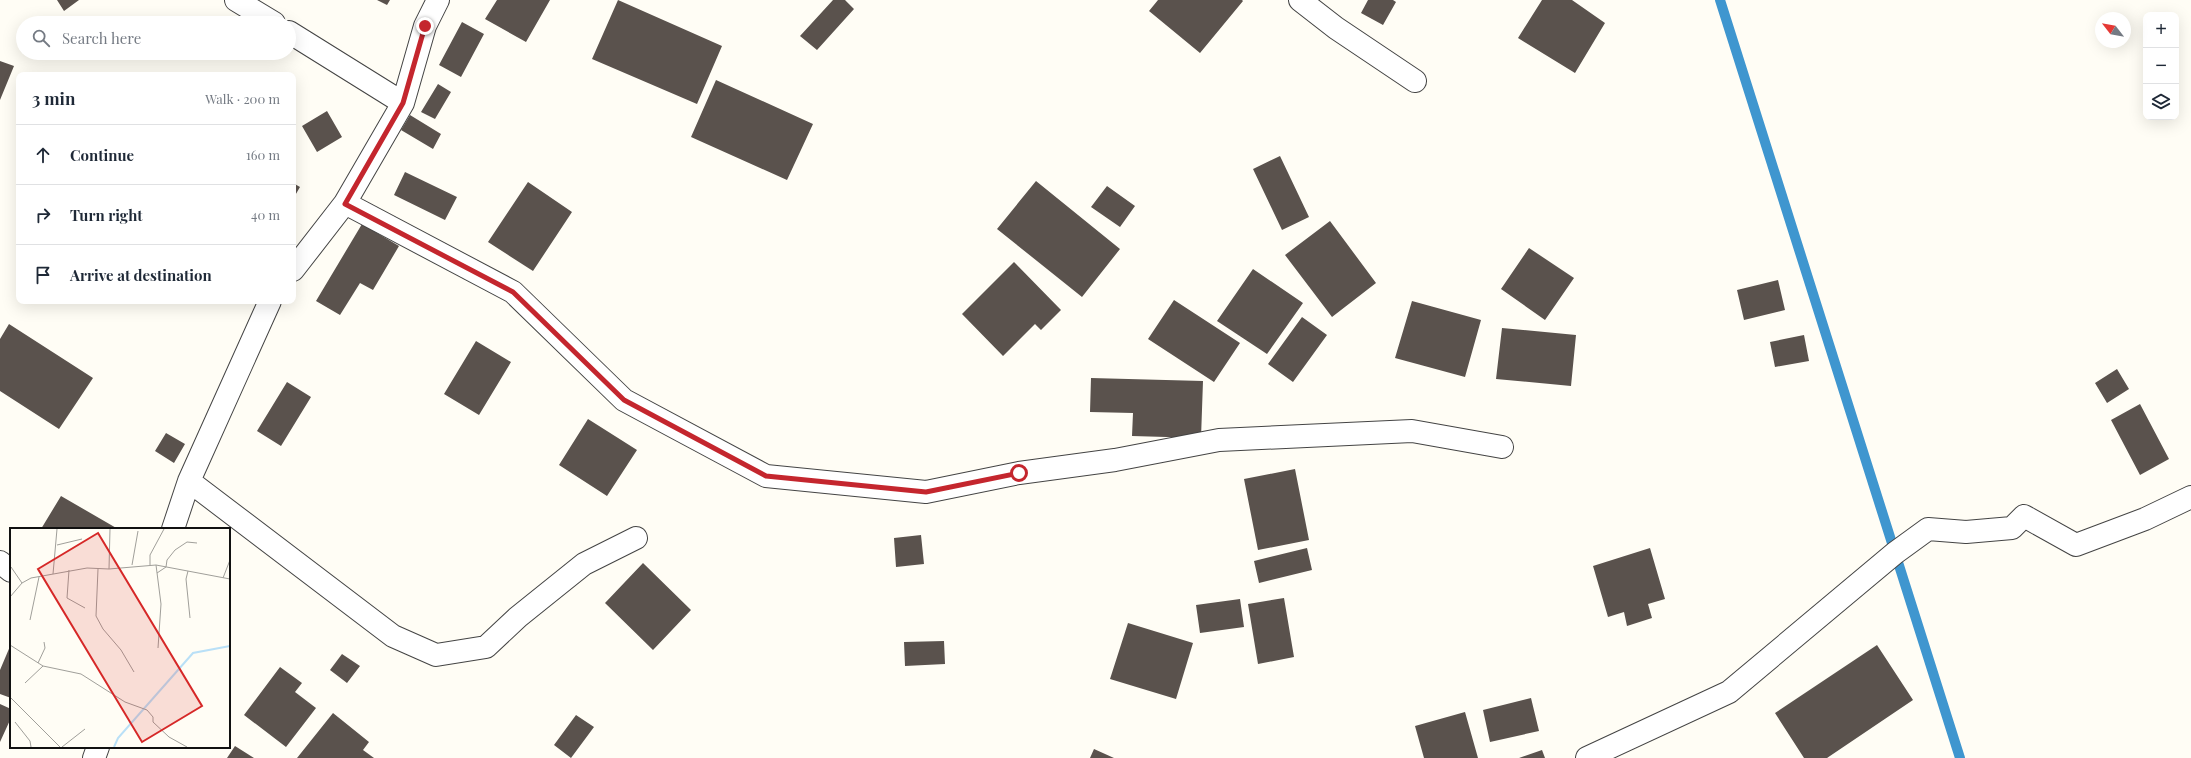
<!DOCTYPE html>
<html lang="en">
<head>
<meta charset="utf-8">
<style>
  :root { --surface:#fff; --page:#f2f2f3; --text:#1f2937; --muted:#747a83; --line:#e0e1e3 }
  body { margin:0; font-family:"Playfair Display",serif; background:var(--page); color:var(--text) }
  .controls { position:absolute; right:12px; top:12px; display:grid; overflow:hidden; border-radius:8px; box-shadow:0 4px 16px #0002 }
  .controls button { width:36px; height:36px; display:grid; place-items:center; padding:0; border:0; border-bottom:1px solid var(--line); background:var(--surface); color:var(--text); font:20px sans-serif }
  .compass { position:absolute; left:2095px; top:12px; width:36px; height:36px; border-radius:50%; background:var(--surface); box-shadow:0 4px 16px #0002; rotate:301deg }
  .stop { position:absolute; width:12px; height:12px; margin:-9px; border:3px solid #c4262e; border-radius:50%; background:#fff }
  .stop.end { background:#c4262e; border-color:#fff; box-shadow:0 1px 4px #0008 }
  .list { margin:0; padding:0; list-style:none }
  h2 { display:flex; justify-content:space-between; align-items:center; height:52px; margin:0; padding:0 16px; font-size:17px }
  h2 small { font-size:13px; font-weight:400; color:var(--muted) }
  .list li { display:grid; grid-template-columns:26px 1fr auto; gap:12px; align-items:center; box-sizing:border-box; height:60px; padding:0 16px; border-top:1px solid var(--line) }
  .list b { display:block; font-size:15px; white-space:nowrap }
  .list em { font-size:13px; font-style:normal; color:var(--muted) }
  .icon { flex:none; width:22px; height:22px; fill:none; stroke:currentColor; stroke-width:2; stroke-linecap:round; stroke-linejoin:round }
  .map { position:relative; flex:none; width:2191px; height:758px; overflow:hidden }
  .search { position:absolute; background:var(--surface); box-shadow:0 4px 16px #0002; left:16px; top:16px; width:280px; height:44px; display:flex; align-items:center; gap:10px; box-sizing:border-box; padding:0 14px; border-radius:22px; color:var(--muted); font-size:15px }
  .panel { position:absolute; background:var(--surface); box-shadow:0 4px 16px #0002; left:16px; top:72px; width:280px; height:232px; border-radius:8px }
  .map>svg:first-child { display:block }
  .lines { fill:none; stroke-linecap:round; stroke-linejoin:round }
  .stream { stroke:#3f96cf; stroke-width:10 }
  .building { fill:#5a524d }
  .street-casing { stroke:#444; stroke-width:24 }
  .street { stroke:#fff; stroke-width:22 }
  .route { stroke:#c4262e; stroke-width:5 }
  .inset-river { fill:none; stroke:#b9e0f7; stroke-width:2 }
  .inset-road { fill:none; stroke:#a09f9a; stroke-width:1 }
  .view { fill:#d62828; fill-opacity:0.15; stroke:#d62828; stroke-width:2 }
  .inset-edge { fill:none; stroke:#111; stroke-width:2 }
</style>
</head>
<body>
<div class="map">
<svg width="2191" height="758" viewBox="0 0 2191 758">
  <rect width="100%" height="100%" fill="#fffdf5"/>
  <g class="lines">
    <path class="stream" d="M1720,0L1960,758"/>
  </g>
  <path class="building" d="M57,0H79L64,11Z
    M377,0H390L387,5Z
    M497,0H550L526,42L485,19Z
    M618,0L722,46L697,104L592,59Z
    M833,0H845L854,9L817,50L800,36Z
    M1158,0H1242L1243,1L1200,53L1149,11Z
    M1368,0H1393L1396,2L1383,25L1361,13Z
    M1542,0H1572L1605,23L1575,73L1518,38Z
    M462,22L484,34L461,77L439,65Z
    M0,61L14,66L0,100Z
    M716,80L813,124L787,180L691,137Z
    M438,84L451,92L435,119L421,112Z
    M327,111L342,137L317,152L302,126Z
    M410,115L441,134L433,149L401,130Z
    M1280,156L1309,217L1282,230L1253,169Z
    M405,172L457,197L445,220L394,195Z
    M1036,181L1120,249L1082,297L997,229Z
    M528,182L572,212L533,271L488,242Z
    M293,183L300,187L293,199Z
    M1107,186L1135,206L1120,227L1091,207Z
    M1330,221L1376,283L1332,317L1285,255Z
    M362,224L399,246L373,290L360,283L340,315L316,301Z
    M1529,248L1574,278L1545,320L1501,289Z
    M1014,262L1061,310L1041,330L1035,324L1003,356L962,314Z
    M1253,269L1303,303L1267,354L1217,321Z
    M1778,280L1785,310L1744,320L1737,290Z
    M1174,300L1240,343L1214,382L1148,339Z
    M1412,301L1481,320L1465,377L1395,358Z
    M1302,317L1327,335L1293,382L1268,364Z
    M9,324L93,378L59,429L0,391V339Z
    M1502,328L1576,335L1571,386L1496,379Z
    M1804,335L1809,361L1775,367L1770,342Z
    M476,341L511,362L479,415L444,394Z
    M2117,369L2129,389L2107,403L2095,383Z
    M1091,378L1203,381L1201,438L1132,436L1133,413L1090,412Z
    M287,382L311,397L281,446L257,431Z
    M2140,404L2169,459L2140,475L2111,420Z
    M588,419L637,450L607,496L559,465Z
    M166,433L185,444L174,463L155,451Z
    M1295,469L1309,540L1258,550L1244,479Z
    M61,496L118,529H41Z
    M921,535L924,564L896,567L894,538Z
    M1307,548L1312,570L1259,583L1254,561Z
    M1650,548L1665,599L1648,604L1652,618L1627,626L1624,612L1608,617L1593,566Z
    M643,563L691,610L653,650L605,603Z
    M1284,598L1294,657L1258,664L1248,604Z
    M1240,599L1244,627L1200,633L1196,605Z
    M1128,623L1193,643L1176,699L1110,679Z
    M944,641L945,664L905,666L904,642Z
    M11,644V698L0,694V670Z
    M1877,645L1913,700L1827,758H1804L1775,713Z
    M342,654L360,666L347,683L330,670Z
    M280,667L302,683L295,692L316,708L286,747L244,715Z
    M1531,698L1539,731L1490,742L1483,710Z
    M0,704L11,709V718L0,742Z
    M1465,712L1478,758H1424L1415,726Z
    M333,713L369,742L363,750L374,758H297Z
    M576,715L594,727L571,758L554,745Z
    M235,746L254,758H227Z
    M1094,749L1114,758H1090Z
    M1542,750L1545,758H1519Z"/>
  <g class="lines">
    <defs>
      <path id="street" d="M236,0L274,23
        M1300,0L1336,28L1415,81
        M289,32L403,103
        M345,203L513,292L624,400L766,476L926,492L1019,473L1115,460L1219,440L1412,431L1502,447
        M293,270L345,203L403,103L425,26L438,0
        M189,481L393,636L436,655L486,647L518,617L584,564L636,538
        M173,529L189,481L270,301
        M0,562L11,571
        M94,758L98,747
        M1587,758L1729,692L1895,553L1928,529L1966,532L2012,528L2024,516L2076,545L2145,519L2191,497"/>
    </defs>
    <use href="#street" class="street-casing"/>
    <use href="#street" class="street"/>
  </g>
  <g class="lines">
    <path class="route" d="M425,26L403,103L345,204L513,292L624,400L766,476L926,492L1019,473"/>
  </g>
  <g transform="translate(10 528)">
    <rect width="220" height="220" fill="#fffdf5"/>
    <path class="inset-river" d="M104,219L108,210L183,125L220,118"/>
    <path class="inset-road" d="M47,17L72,11M122,37L128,3M140,37V27L154,1M146,37L151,76L148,120M1,39L12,55M88,41L86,88L93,101L111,122L124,144M99,41L100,1M59,42L57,70L75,80M178,43L176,51L180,90M147,45L156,39L157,32L165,22L177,14L187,15M43,46L47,1M213,50L220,32M0,69L12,55L21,50L77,40L99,41L146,37L220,51M20,92L29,49M0,117L33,138L71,146L115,174L137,182L143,189V194L159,209L177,219M28,135L35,120L34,114M15,155L33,138M0,169L50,219M5,194L20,213L21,219M52,219L75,201"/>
    <path class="view" d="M88,5L192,178L132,214L28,41Z"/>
    <rect width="220" height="220" class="inset-edge"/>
  </g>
</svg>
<div class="controls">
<button>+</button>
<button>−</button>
<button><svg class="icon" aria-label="layers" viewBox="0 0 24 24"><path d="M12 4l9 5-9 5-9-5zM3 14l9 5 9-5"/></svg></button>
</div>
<svg class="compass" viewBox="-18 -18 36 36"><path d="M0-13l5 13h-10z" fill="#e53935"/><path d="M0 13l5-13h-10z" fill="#747a83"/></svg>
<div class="stop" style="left:1019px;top:473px"></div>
<div class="stop end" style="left:425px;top:26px"></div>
<div class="search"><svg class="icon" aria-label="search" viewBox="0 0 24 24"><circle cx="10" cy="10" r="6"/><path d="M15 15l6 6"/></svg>Search here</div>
<section class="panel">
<h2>3 min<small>Walk · 200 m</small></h2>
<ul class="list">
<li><svg class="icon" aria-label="ahead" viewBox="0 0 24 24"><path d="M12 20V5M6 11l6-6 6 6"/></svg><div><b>Continue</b></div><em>160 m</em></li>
<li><svg class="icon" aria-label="right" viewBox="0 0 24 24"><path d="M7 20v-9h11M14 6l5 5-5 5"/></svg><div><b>Turn right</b></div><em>40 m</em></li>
<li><svg class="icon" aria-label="arrive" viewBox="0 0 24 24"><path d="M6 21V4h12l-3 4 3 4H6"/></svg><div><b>Arrive at destination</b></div></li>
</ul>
</section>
</div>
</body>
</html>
